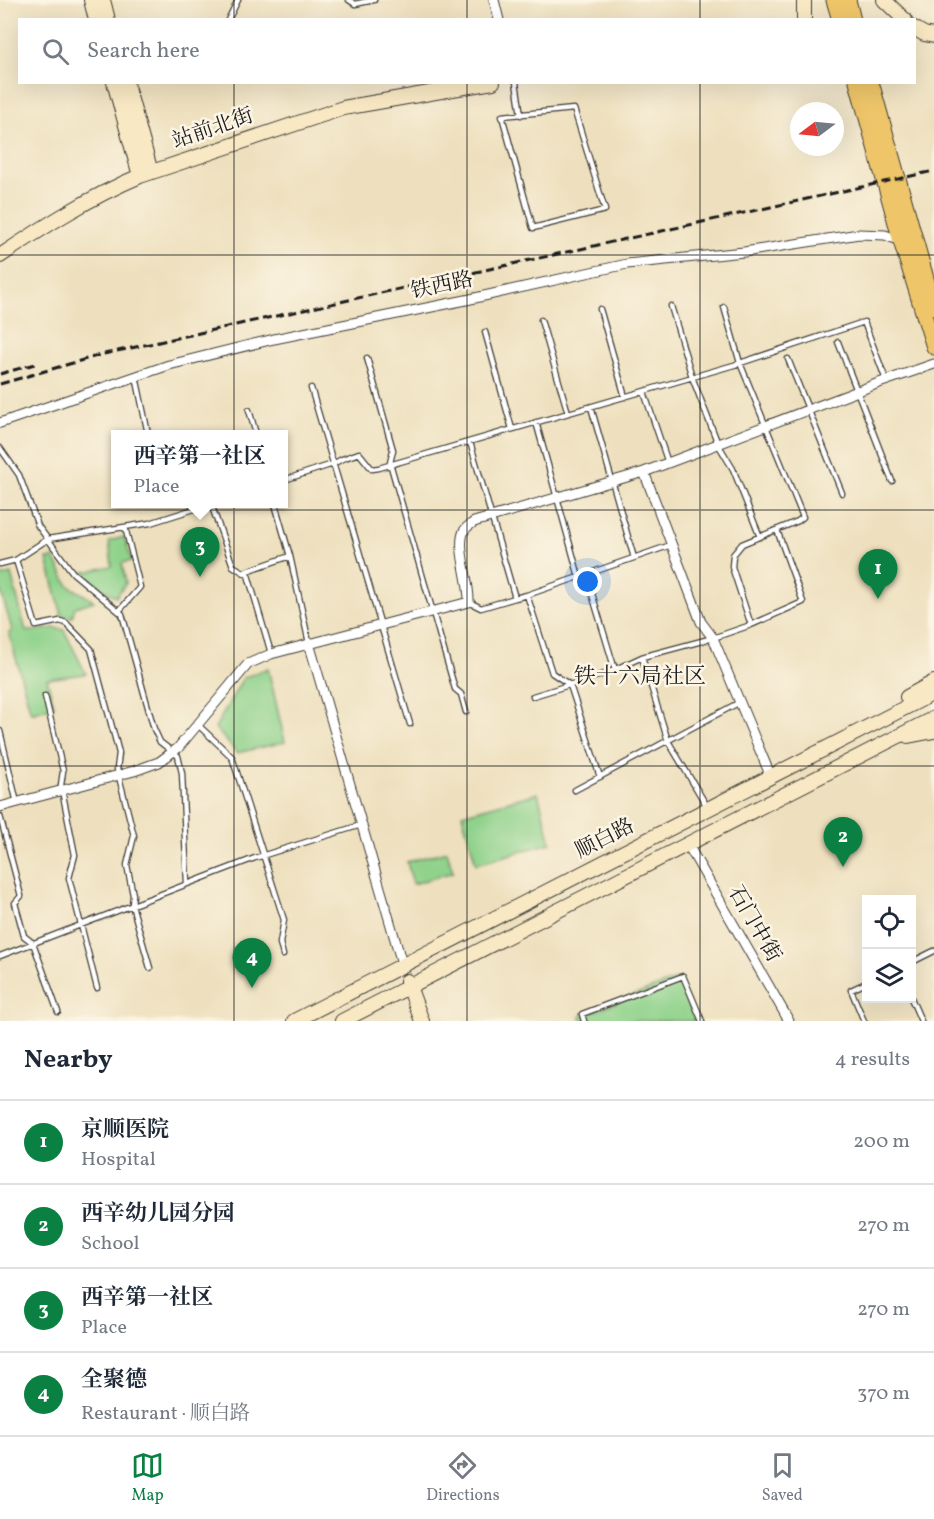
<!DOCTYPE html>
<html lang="en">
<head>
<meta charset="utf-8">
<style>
  :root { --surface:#fff; --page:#f2f2f3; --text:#1f2937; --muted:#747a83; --line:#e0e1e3; --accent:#0b8043 }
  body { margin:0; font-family:Vollkorn,"Noto Serif SC",serif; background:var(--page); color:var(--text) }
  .controls { position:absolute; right:18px; bottom:18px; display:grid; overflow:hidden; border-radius:0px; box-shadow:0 6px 24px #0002 }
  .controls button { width:54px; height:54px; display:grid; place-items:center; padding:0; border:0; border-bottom:2px solid var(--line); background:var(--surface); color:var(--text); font:30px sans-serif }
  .compass { position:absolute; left:790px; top:102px; width:54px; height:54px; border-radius:50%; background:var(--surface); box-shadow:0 6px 24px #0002; rotate:254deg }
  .you { position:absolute; left:588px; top:582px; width:21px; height:21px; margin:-15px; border:4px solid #fff; border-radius:50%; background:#1a73e8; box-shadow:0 0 0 9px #1a73e833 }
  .badge { display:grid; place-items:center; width:39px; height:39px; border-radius:50%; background:var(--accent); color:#fff; font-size:20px; font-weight:700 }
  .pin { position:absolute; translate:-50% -50px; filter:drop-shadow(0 2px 3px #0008) }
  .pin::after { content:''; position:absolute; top:32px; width:21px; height:18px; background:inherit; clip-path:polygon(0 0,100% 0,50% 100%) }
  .popup { position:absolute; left:111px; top:430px; width:177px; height:78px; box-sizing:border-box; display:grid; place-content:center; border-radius:0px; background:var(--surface); filter:drop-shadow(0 2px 4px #0005); font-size:20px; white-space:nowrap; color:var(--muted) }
  .popup b { font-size:22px; color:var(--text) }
  .popup::after { content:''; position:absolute; left:50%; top:100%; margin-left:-12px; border:12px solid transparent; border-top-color:var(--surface) }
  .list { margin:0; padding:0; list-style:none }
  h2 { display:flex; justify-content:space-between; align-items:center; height:78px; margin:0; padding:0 24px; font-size:26px }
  h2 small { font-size:20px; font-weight:400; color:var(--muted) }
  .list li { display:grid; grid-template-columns:39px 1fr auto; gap:18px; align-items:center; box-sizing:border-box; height:84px; padding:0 24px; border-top:2px solid var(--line) }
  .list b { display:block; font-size:22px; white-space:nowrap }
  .list p { margin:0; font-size:20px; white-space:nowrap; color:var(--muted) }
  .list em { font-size:20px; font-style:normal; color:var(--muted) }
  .icon { flex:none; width:33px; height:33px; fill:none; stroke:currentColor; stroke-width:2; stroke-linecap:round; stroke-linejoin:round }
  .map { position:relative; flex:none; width:934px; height:1021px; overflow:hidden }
  .search { position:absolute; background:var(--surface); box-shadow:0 6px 24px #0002; left:18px; right:18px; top:18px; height:66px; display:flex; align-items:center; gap:15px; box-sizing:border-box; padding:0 21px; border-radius:0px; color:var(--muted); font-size:22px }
  .sheet { height:414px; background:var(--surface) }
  nav { display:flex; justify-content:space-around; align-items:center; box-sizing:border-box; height:84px; border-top:2px solid var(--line); background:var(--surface); font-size:16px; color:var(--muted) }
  nav a { display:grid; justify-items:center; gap:3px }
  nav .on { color:var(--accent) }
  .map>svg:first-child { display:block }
  .green { fill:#8fd28b; stroke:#567754; stroke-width:1.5 }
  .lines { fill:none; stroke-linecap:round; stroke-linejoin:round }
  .lane-casing { stroke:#3c3934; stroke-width:7 }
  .street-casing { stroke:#3c3934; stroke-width:11 }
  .secondary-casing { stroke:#3c3934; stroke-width:16 }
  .primary-casing { stroke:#3c3934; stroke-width:17 }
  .lane { stroke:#fff; stroke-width:4.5 }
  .street { stroke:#fff; stroke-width:9 }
  .secondary { stroke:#f8e8c3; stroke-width:14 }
  .primary { stroke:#eec569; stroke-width:15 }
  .rail { stroke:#1c1c1c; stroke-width:3; stroke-dasharray:9 4.5; stroke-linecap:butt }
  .grid { fill:none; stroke:#1c1c1c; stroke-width:1.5; stroke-opacity:0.55 }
  .labels { text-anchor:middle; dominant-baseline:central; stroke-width:5; stroke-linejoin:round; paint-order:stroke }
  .street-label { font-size:21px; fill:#1c1c1c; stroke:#fcf5e5 }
  .neighbourhood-label { font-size:22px; fill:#1c1c1c; stroke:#fcf5e5 }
</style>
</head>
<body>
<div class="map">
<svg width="934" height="1021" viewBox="0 0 934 1021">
  <rect width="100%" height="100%" fill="#fcf5e5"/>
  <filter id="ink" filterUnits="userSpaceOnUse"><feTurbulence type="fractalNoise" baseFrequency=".0167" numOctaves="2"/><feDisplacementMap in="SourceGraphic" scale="12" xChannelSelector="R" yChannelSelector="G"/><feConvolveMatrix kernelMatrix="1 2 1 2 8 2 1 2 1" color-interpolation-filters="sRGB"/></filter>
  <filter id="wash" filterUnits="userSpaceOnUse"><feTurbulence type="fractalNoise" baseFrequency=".008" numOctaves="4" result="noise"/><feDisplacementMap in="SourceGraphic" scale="24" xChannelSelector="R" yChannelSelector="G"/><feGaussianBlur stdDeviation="1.35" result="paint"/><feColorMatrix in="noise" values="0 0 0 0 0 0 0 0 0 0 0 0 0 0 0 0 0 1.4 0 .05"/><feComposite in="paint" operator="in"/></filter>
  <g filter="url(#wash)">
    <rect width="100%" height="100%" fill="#eee0be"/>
    <path class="green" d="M124,537L132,561L122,563L126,583L116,597L81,573L112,566L109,541Z
      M54,558L69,586L94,601L75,607L72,617L62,616L47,559Z
      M11,574L26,631C39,632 51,625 64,630L86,674L47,679L54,706L31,713L9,633L12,630L0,588V577Z
      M268,668L285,742L237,753L215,728L243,678Z
      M538,793L551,843L476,864L462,814Z
      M447,851L453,872L413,884L407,862Z
      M677,979L695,1021H582L581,1016Z"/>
  </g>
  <g filter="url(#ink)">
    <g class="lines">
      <defs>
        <path id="lane" d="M349,0L355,4L374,0
          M228,20L238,0
          M516,82L521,115
          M574,109L605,210L533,228L502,116Z
          M671,306L692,377L718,444L733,469L760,537
          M600,309L625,397
          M541,320L568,413
          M485,332L512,429
          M838,342L892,481
          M367,358L393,450L390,463L455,689L461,694L466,712
          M788,359L842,493
          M136,376L148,434
          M311,388L410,724
          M644,392L668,463
          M591,407L634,558
          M249,410L256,434
          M536,422L579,577
          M470,442L515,598L527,595
          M0,448L19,475L38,526L73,573L122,614L154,729L160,742L178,756L182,773L187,883
          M284,480L333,464L342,459L359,453L372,469L379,468L734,365L864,322L886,380
          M211,504L233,566L248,575L271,653
          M275,504L290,556L309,643
          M16,560L36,626L60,621L66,623L91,649L119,753L117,769L134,836L127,865L133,895L132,905L150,968
          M0,564L16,560L48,539L150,523L210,504
          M244,572L290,556
          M586,574L615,670
          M469,602L481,608L515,598
          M119,611L140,587L125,527
          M751,625L803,602L777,530
          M642,657L668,741L708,808
          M45,696L63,771L61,785L75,855L69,878L97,988
          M533,696L605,674L642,657L713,638L751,625L732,567L733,555L742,544L798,521L803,517L740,363L724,307
          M197,724L232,757L284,920L280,943L283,955
          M0,731L17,803
          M600,777L570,685L552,673L527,595L671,545
          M575,790L740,702
          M0,816L21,896L15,903L24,936L33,943L58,1012
          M0,956L255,858L361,825
          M912,962L934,951
          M911,998L921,1021
          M584,1021L582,1014L683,976L702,1021
          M864,1021L851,990L866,983"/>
        <path id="street" d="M494,0L499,20
          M0,423L169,365L274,339L466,300L627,264L744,252L859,234L885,235L901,241
          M309,643L403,967
          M771,777L713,638L701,622L644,472L879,383L934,364
          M0,807L134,771L159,762L178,748L248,664L271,654L469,602C470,582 456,547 464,531C466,527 470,525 474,522L644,472
          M688,845L789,1021"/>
        <path id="secondary" d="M91,0L96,20
          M103,0L108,20
          M884,0L905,20
          M804,20V0
          M914,28L924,34L934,36
          M114,82L140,176
          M126,82L151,172
          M0,256C45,226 90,197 140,176L343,108L493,82
          M907,697L934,682
          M908,736L934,731
          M407,981L422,1021
          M294,1021L934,693
          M342,1021L934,718"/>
        <path id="primary" d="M834,0L840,20
          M848,0L853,20
          M857,82L901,241L934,347
          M871,82L934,307"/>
      </defs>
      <use href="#lane" class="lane-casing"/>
      <use href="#street" class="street-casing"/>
      <use href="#secondary" class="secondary-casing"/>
      <use href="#primary" class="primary-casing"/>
      <use href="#lane" class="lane"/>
      <use href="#street" class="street"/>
      <use href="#secondary" class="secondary"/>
      <use href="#primary" class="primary"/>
      <path class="rail" d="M0,374L35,364
        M0,384L104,354L934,171"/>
    </g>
  </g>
  <path class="grid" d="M234,0V20M467,0V20M700,0V20M234,82V1021M467,82V1021M700,82V1021M0,255H934M0,510H934M0,766H934"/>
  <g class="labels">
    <g class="street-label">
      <text transform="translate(213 129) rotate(-19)">站前北街</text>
      <text transform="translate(442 286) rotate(-12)">铁西路</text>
      <text transform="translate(605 839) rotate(-27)">顺白路</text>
      <text transform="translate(754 924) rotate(60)">石门中街</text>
    </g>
    <g class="neighbourhood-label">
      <text x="640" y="677">铁十六局社区</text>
    </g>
  </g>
</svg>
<div class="controls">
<button><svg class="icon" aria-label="locate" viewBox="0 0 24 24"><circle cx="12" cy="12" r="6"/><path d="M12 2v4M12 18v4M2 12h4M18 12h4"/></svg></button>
<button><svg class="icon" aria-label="layers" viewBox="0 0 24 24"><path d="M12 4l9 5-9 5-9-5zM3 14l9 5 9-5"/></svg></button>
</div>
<svg class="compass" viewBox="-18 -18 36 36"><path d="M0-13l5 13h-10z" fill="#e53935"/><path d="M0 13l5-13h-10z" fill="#747a83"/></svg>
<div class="you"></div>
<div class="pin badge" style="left:878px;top:599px">1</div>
<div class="pin badge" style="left:843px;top:867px">2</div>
<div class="pin badge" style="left:200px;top:577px">3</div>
<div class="popup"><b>西辛第一社区</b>Place</div>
<div class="pin badge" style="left:252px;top:988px">4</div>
<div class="search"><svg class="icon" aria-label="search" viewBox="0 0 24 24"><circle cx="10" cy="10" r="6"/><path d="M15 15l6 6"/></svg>Search here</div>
</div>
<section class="sheet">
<h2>Nearby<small>4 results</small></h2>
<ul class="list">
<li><span class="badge">1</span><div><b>京顺医院</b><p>Hospital</p></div><em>200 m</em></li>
<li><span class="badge">2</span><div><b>西辛幼儿园分园</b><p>School</p></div><em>270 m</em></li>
<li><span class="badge">3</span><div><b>西辛第一社区</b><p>Place</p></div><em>270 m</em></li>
<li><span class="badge">4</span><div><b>全聚德</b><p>Restaurant · 顺白路</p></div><em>370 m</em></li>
</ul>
</section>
<nav>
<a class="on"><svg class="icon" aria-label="map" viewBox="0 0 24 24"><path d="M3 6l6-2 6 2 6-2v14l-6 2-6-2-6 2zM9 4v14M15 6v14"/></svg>Map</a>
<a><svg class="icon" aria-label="directions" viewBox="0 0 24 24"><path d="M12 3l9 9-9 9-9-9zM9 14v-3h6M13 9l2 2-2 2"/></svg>Directions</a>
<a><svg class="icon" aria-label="saved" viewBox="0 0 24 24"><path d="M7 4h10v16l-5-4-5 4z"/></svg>Saved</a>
</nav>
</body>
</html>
